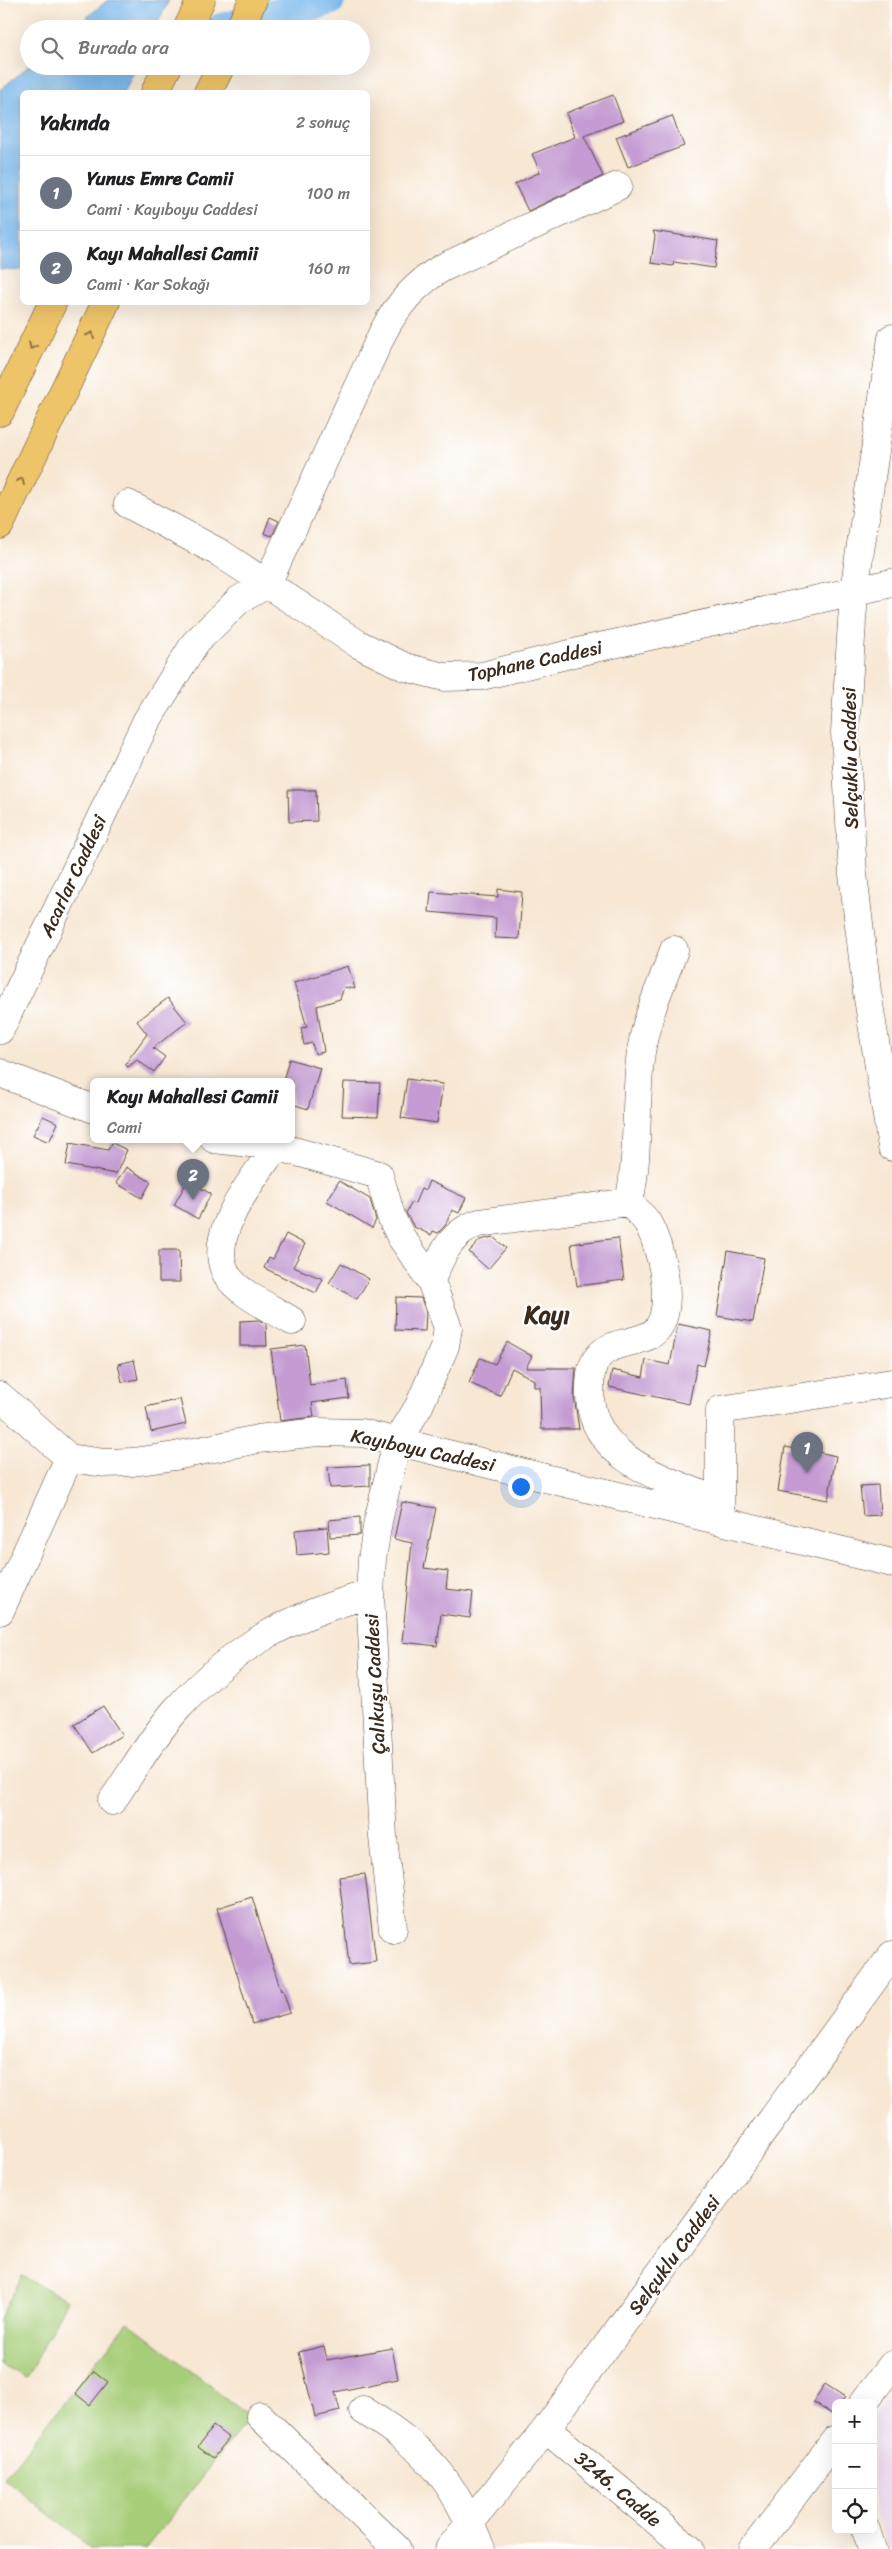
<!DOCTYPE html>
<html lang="tr">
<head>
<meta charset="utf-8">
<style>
  :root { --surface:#fff; --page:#f2f2f2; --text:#202124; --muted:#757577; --line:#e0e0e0; --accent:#b5179e }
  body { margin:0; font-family:Sriracha,sans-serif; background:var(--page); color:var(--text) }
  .controls { position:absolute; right:15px; bottom:15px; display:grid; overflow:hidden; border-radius:8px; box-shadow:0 5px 20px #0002 }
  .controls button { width:45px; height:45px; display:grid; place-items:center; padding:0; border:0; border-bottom:1px solid var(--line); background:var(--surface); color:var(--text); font:25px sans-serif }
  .you { position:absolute; left:520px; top:1486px; width:18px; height:18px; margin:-12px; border:4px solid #fff; border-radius:50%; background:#1a73e8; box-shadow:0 0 0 8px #1a73e833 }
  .badge { display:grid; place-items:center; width:32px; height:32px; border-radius:50%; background:var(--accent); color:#fff; font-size:16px; font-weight:700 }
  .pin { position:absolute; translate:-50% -41px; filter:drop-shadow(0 1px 2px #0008) }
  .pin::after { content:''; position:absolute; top:26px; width:18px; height:15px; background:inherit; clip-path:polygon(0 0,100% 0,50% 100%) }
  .popup { position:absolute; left:90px; top:1078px; width:205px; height:65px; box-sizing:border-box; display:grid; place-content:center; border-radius:8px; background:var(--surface); filter:drop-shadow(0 1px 4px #0005); font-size:16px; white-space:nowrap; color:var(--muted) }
  .popup b { font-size:19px; color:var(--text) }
  .popup::after { content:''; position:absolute; left:50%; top:100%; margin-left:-10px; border:10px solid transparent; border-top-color:var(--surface) }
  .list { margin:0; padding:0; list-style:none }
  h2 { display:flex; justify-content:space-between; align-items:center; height:65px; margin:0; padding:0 20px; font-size:21px }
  h2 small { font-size:16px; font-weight:400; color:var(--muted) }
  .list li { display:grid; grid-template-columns:32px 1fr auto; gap:15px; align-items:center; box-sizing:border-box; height:75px; padding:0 20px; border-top:1px solid var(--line) }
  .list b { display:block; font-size:19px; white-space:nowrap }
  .list p { margin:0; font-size:16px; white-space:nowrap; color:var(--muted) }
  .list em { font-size:16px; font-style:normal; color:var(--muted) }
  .icon { flex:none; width:28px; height:28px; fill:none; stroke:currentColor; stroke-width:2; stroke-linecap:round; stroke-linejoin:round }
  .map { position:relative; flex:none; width:892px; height:2549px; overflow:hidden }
  .search { position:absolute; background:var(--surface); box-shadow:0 5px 20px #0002; left:20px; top:20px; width:350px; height:55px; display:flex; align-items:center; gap:12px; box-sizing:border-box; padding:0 18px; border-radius:28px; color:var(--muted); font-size:19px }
  .panel { position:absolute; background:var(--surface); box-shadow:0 5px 20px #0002; left:20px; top:90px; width:350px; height:215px; border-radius:8px }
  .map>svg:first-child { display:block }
  .built { fill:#ead1ec }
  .green { fill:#a7ce79; stroke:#717c4c }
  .water { fill:#76b6ea; stroke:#587084 }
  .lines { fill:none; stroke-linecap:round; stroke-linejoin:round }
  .river { stroke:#76b6ea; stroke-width:32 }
  .building { fill:#c49cd3 }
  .minor-casing { stroke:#574639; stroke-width:29 }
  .highway-casing { stroke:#574639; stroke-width:29 }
  .minor { stroke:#fff; stroke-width:28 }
  .highway { stroke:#eec469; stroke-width:28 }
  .oneway { stroke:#8c6f40 }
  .labels { text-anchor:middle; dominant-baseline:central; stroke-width:4.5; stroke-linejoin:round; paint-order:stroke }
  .street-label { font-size:19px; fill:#3b2a1e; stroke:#fff }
  .district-label { font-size:24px; font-weight:bold; fill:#3b2a1e; stroke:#fff }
</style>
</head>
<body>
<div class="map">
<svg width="892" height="2549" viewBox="0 0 892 2549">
  <rect width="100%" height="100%" fill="#fff"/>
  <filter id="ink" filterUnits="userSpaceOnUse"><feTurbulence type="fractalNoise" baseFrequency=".02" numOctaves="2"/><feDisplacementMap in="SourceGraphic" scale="10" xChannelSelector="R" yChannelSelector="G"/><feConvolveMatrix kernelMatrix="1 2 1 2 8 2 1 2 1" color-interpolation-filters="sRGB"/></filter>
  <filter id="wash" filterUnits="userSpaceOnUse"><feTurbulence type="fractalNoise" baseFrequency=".0096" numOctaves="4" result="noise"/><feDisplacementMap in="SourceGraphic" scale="20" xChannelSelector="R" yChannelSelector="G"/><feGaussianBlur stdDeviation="1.12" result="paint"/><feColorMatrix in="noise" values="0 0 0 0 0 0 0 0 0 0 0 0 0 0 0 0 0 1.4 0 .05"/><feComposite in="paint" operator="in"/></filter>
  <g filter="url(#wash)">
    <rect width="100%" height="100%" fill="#f7e7d3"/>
    <path class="built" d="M892,2391V2549H888L873,2504V2417Z"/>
    <path class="green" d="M22,2276L67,2300L26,2378L0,2364V2318Z
      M128,2322L250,2417L145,2549H92L4,2478Z"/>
    <path class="water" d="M108,0H169L155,29H73Z
      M29,66H137L124,92H22V270L0,269V90Z"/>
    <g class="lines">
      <path class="river" d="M222,29L329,0"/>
    </g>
    <g id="blocks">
      <path class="building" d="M613,95L623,121L584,136L603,176L528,211L515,184L540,172L532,154L575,137L566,113Z
        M672,116L684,146L628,167L616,137Z
        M653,231L718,241L714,268L674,262L673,266L651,263L655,236Z
        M270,517L279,521L272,536L264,533Z
        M288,790H316L317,821L289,822Z
        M498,889L522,892L519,939L495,938L496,918L429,912L431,892L498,897Z
        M348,966L355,989L344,987L340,999L317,1006L324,1052L315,1054L312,1043L304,1045L301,1028L307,1027L294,983Z
        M168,998L187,1022L153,1048L165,1057L154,1072L137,1060L128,1067L125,1064L147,1034L137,1021Z
        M289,1059L320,1068L308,1109L292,1104V1081H283Z
        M407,1079L443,1084L437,1123L401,1118Z
        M344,1082L380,1083L378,1117L342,1116Z
        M43,1116L58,1123L49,1142L33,1135Z
        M70,1143L108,1150L112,1143L127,1150L116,1174L66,1165Z
        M126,1167L151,1182L142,1198L116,1183Z
        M188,1180L211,1194L198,1219L174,1205Z
        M339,1181L370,1199L376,1220L372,1228L327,1201Z
        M429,1181L466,1198L459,1213L452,1210L445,1226L438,1233L433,1231L431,1235L414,1227L406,1213L412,1202L415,1203L421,1189L425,1191Z
        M286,1234L305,1244L293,1267L323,1279L316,1293L264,1268L269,1257L273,1259Z
        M493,1237L506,1248L488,1269L469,1252L480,1240Z
        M618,1238L624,1280L577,1286L571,1244Z
        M159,1250H179L180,1282H159Z
        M728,1251L764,1258L753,1322L717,1316Z
        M341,1263L369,1279L357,1299L329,1283Z
        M396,1297L421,1298L426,1312L425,1331L395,1330Z
        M259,1320L266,1324L267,1346H240V1321Z
        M678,1324L712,1331L704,1366L697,1364L689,1404L609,1387L612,1370L643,1377L646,1360L670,1365Z
        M507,1342L532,1356L526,1368H576L574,1397L579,1429H541L540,1387H534V1380L512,1368L500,1396L469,1383L480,1358L495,1364Z
        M305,1345L310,1385L347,1380L349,1398L312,1403L314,1417L280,1421L271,1349Z
        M134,1360L138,1379L122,1382L118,1364Z
        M180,1399L186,1424L151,1432L146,1407Z
        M804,1440L820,1443L818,1452L836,1456L828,1500L778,1491L785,1447L802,1450Z
        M370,1465V1486L330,1488L328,1467Z
        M878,1485L880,1515L863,1516L860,1486Z
        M402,1502L436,1508L424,1568L448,1571L446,1589L473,1592L470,1618L441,1614L437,1646L402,1642L412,1543L394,1539Z
        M360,1517V1535L330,1537L329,1520Z
        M327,1527L329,1552L297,1555L295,1530Z
        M103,1706L122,1735L93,1753L74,1724Z
        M365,1874L376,1962L349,1965L339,1877Z
        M252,1897L281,1991L283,1990L290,2013L252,2024L217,1908Z
        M324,2346L327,2360L392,2348L398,2379L335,2392L340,2411L315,2417L299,2352Z
        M94,2371L108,2382L90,2405L76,2394Z
        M825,2384L845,2397L841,2403H836L833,2415L813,2402Z
        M213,2426L229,2438L213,2458L198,2447Z"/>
    </g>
  </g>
  <g filter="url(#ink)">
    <use href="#blocks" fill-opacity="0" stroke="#574639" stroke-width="1"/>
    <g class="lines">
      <defs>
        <path id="minor" d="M892,338L854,591L845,732L853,874L867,992L892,1147
          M128,504L220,553L358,644L405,667L444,677L482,676L586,650L892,583
          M674,950C662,983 646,1017 641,1052C634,1102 640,1153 629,1202C635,1209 642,1215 647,1222C661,1245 680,1319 650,1335C634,1344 611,1341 598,1357C589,1369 590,1383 590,1397C593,1461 671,1481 720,1502
          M0,1030L146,722L195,643L239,600L267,584L383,332C397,305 415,284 442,268L618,186
          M0,1073L94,1109
          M214,1139L276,1146L379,1175L392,1219L401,1237L431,1281L448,1328L445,1346L419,1406L397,1442L378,1521L372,1559L370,1594L383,1837L393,1929
          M276,1146C255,1177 204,1236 227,1275C237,1293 275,1310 292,1321
          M431,1281C441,1255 451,1232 479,1223L629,1202
          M0,1396L69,1458L105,1463L133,1462L175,1456L258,1439L317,1432L362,1433L892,1563
          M720,1517V1410L892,1383
          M0,1611L69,1458
          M112,1801C133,1771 152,1737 176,1710C233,1647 289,1616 370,1594
          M863,2403L892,2365
          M363,2410C430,2453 450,2475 481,2549
          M260,2416L397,2549
          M546,2429L690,2549
          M866,2530L872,2549
          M449,2549L546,2429L892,1955
          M753,2549L836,2439"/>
        <path id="highway" d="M187,29L201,0
          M239,29L253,0
          M155,92L168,66
          M208,92L221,66
          M0,412L53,302
          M0,525L106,302"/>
      </defs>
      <use href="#minor" class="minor-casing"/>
      <use href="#highway" class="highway-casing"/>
      <use href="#minor" class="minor"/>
      <use href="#highway" class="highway"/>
    </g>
    <defs><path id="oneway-chevron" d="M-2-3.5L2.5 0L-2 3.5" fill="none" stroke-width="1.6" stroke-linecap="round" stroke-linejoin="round" transform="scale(1.25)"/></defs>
    <g class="oneway">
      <use href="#oneway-chevron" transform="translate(91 335) rotate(-65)"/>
      <use href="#oneway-chevron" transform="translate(32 346) rotate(116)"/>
      <use href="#oneway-chevron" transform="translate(21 481) rotate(-65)"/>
    </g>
  </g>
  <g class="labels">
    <g class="street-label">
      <text transform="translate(535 661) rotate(-12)">Tophane Caddesi</text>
      <text transform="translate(850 758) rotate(-91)">Selçuklu Caddesi</text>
      <text transform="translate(73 876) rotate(-65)">Acarlar Caddesi</text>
      <text transform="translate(423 1450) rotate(12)">Kayıboyu Caddesi</text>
      <text transform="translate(375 1684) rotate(-93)">Çalıkuşu Caddesi</text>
      <text transform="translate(674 2255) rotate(-54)">Selçuklu Caddesi</text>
      <text transform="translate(618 2489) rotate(40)">3246. Cadde</text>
    </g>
    <g class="district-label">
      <text x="547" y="1315">Kayı</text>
    </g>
  </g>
</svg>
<div class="controls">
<button>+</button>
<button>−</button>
<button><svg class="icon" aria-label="locate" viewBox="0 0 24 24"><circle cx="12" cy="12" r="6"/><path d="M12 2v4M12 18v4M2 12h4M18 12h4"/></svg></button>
</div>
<div class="you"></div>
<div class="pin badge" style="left:807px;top:1473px;background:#6b7280">1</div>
<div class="pin badge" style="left:193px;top:1200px;background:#6b7280">2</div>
<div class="popup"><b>Kayı Mahallesi Camii</b>Cami</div>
<div class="search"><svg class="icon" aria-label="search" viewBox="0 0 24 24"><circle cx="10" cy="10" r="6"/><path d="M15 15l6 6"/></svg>Burada ara</div>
<section class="panel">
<h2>Yakında<small>2 sonuç</small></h2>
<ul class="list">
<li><span class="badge" style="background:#6b7280">1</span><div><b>Yunus Emre Camii</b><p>Cami · Kayıboyu Caddesi</p></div><em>100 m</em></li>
<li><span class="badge" style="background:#6b7280">2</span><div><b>Kayı Mahallesi Camii</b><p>Cami · Kar Sokağı</p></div><em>160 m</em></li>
</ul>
</section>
</div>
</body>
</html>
